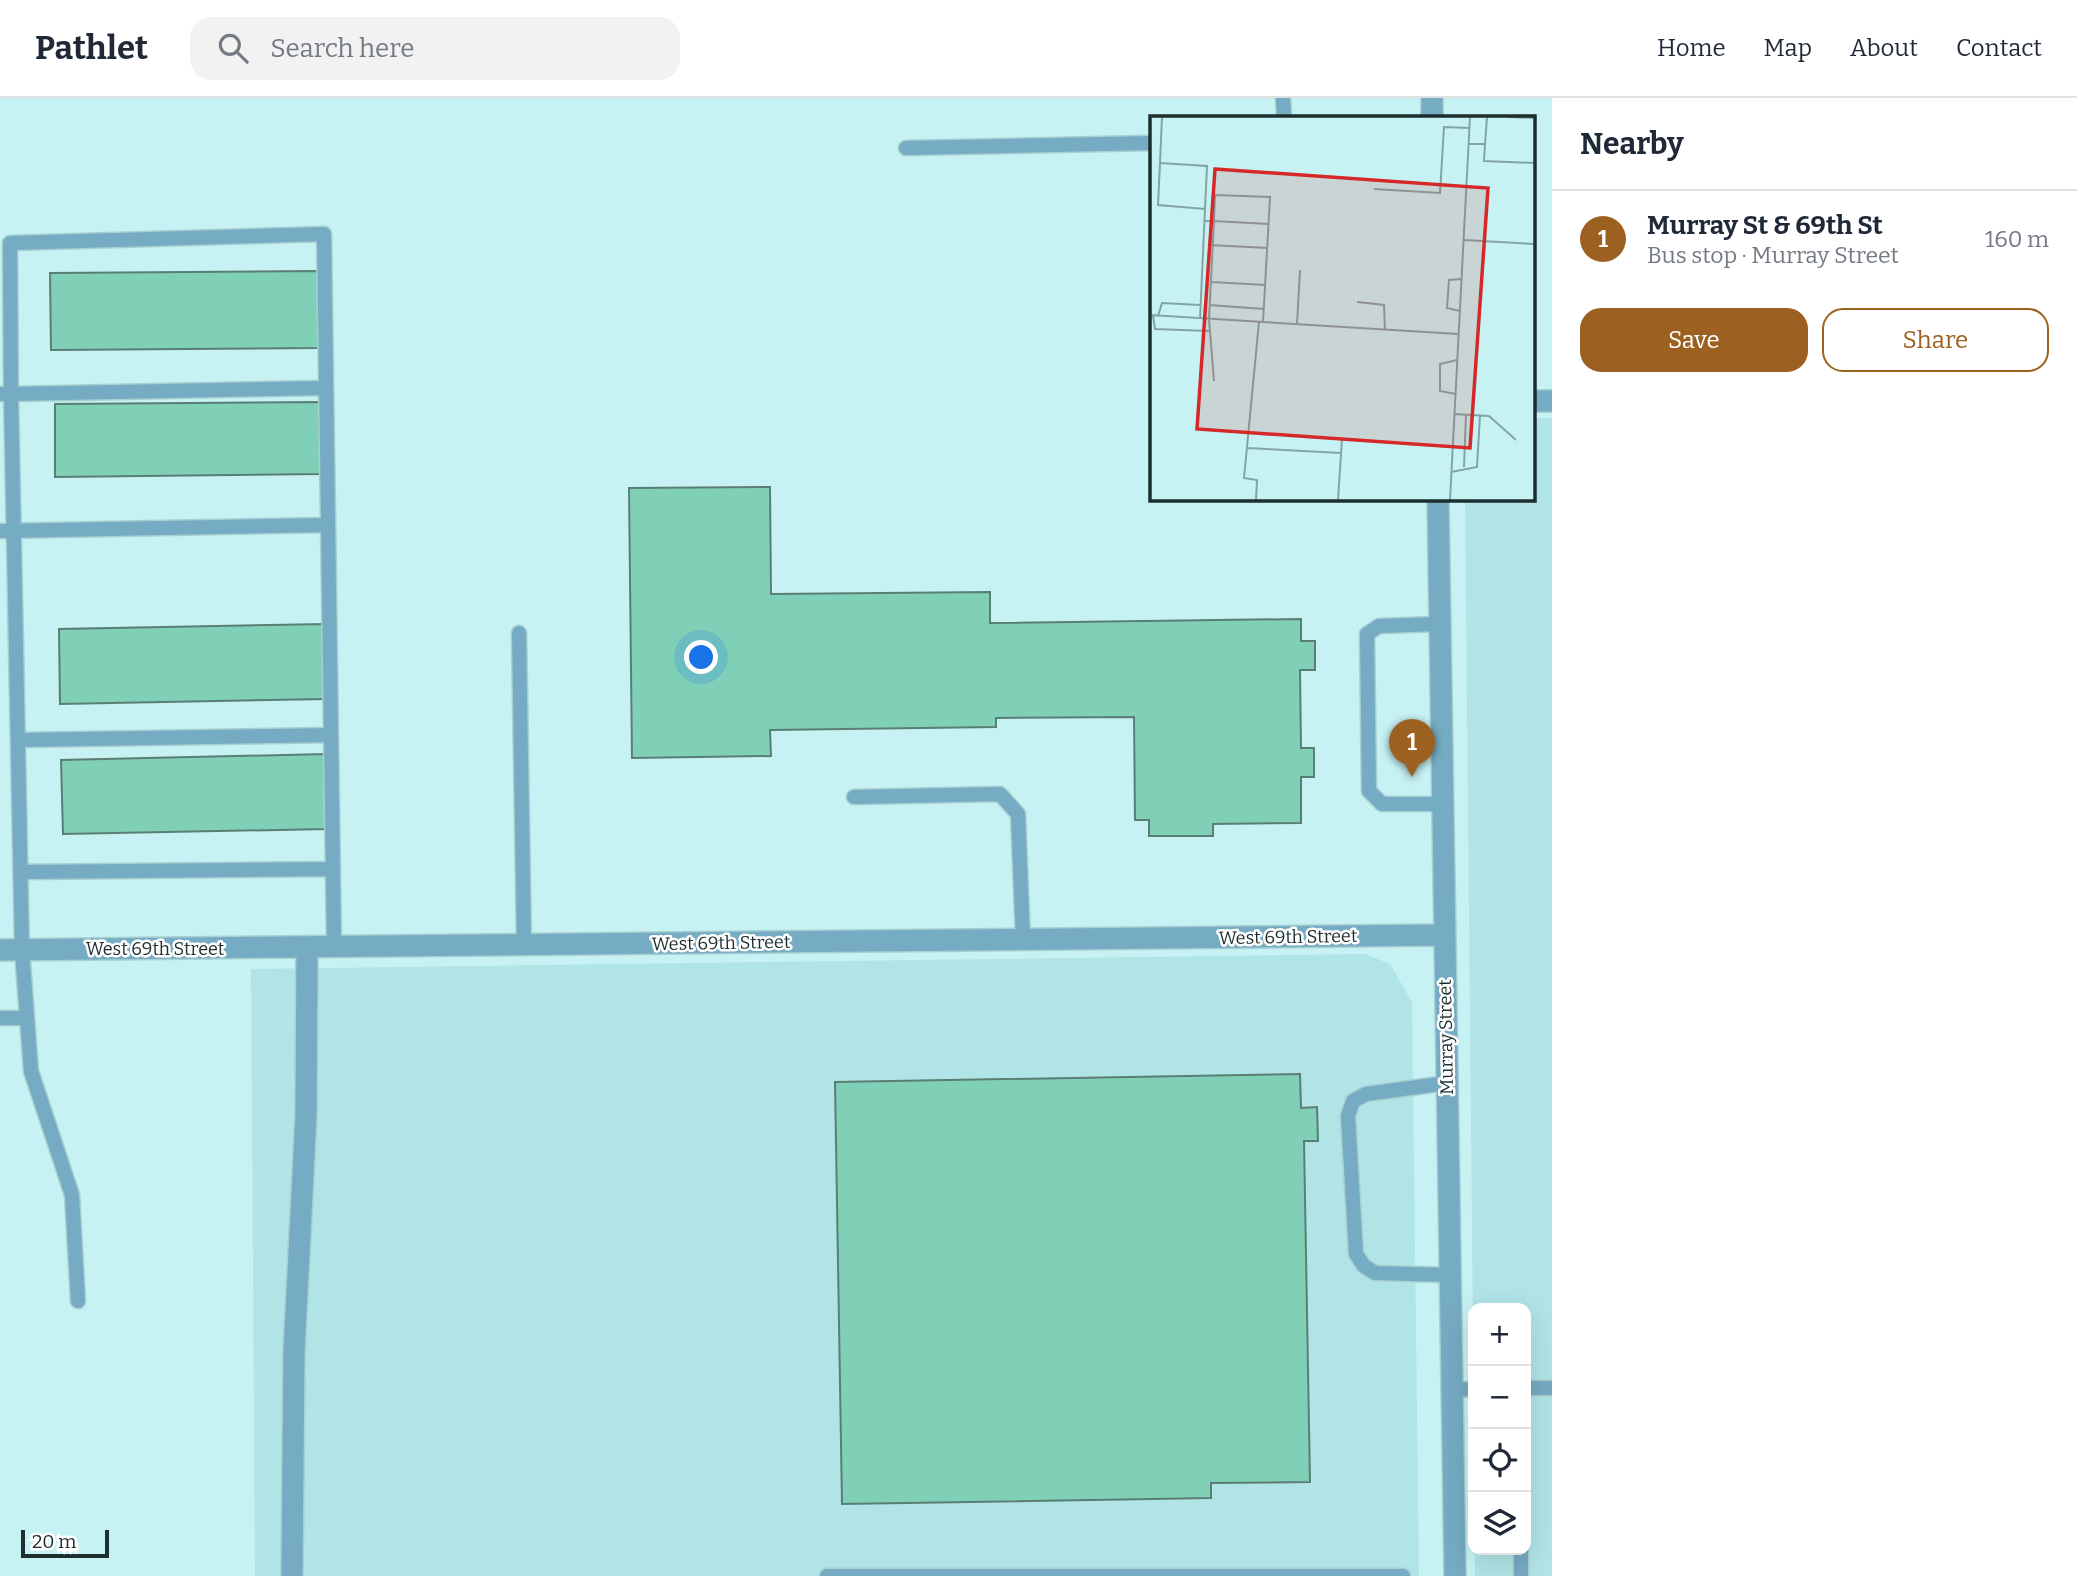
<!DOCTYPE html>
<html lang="en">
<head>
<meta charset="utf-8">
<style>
  :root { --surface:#fff; --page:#f2f2f3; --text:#1f2937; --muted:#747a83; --line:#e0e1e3; --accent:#9c6121 }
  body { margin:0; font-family:Bitter,serif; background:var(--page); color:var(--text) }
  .controls { position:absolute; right:21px; bottom:21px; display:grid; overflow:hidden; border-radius:14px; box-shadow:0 7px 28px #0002 }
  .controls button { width:63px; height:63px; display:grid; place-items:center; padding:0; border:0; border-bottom:2px solid var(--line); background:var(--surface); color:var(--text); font:35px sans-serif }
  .scale { position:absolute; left:21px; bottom:18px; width:88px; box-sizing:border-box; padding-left:7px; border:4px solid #1d2e2f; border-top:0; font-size:19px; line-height:24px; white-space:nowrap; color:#1d2e2f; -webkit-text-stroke:5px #fff; paint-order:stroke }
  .you { position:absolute; left:702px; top:560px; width:24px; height:24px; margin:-18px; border:5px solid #fff; border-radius:50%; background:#1a73e8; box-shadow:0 0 0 10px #1a73e833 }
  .badge { display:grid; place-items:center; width:46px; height:46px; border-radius:50%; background:var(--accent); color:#fff; font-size:23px; font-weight:700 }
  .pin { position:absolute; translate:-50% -58px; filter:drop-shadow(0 2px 4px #0008) }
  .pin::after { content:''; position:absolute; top:37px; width:24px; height:21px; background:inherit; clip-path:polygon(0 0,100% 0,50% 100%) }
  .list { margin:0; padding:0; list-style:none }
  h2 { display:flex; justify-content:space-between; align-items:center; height:91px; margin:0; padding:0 28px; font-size:30px }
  h2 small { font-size:23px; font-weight:400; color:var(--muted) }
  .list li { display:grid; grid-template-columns:46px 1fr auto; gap:21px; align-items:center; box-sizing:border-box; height:98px; padding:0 28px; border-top:2px solid var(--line) }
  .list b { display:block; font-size:26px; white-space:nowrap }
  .list p { margin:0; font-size:23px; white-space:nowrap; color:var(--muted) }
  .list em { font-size:23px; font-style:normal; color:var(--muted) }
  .actions { display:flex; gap:14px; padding:21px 28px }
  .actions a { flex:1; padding:16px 0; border:2px solid var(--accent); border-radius:21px; text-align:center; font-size:24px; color:var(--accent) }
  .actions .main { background:var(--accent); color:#fff }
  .icon { flex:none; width:38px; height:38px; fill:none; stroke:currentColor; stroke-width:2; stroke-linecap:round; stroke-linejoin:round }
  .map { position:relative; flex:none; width:1552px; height:1478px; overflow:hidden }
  header { display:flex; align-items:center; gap:42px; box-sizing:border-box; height:98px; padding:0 35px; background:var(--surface); border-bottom:2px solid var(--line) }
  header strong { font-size:33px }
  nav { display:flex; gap:38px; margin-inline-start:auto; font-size:24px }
  .search { width:490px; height:63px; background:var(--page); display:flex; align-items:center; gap:18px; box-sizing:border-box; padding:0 24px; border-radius:21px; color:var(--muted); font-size:26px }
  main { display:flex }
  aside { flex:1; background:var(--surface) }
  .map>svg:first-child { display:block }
  .built { fill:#b1e4e7 }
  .building { fill:#80d0b8; stroke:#5a7e73; stroke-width:2 }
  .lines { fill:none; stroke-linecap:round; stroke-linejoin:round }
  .lane-casing { stroke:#a8cfd1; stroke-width:17 }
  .street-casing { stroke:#a8cfd1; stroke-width:24 }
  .lane { stroke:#75abc3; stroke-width:14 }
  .street { stroke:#75abc3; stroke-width:21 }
  .labels { text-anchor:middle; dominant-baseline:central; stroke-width:5; stroke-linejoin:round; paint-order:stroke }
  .street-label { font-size:18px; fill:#1d2e2f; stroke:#fff }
  .inset-road { fill:none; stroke:#83a4a5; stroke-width:2 }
  .view { fill:#d62828; fill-opacity:0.15; stroke:#d62828; stroke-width:3.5 }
  .inset-edge { fill:none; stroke:#1d2e2f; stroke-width:3.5 }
</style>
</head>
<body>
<header>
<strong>Pathlet</strong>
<div class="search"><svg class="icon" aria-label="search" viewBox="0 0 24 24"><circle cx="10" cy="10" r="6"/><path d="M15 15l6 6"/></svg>Search here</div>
<nav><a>Home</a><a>Map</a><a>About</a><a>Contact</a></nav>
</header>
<main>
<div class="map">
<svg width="1552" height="1478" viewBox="0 0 1552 1478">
  <rect width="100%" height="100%" fill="#c7f2f4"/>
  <path class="built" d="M1533,320H1552V1478H1475V1452H1526V1210H1473V1238L1465,401H1533Z
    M1365,856L1390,866L1412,904L1419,1478H255L251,871Z"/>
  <path class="building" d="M319,173V250L51,252L50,175Z
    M320,304L321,376L55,379V306Z
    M770,389L771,496L990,494V525L1301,521V543H1315V572H1300L1301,650H1314V679H1301V725L1213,726V738H1149V722H1135L1134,619L996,620V629L770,632L771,658L632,660L629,390Z
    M325,526L327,601L60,606L59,531Z
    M326,656L327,731L63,736L61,662Z
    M1300,976L1301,1010L1317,1009L1318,1043H1304L1310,1384L1211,1385V1400L842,1406L835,984Z"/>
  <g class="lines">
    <defs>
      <path id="lane" d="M1283,0L1284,19
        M906,50L1151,45
        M0,296H11L10,145L324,136L334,849
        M0,433L328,427
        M1438,526L1379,528L1367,536L1369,693L1382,706H1441
        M519,535L524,847
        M20,642L331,637
        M854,699L1000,696L1018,716L1023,842
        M21,774L333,771
        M0,920H27
        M1447,985L1366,996L1353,1003L1348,1018L1356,1156L1364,1168L1375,1175L1450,1177
        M78,1203L72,1097L31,973L22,852L11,296L325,290
        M1526,1290H1552
        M1452,1292L1473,1291
        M1521,1452V1478
        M827,1478H1403"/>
      <path id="street" d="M1432,0V19
        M1533,303H1552
        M1438,401L1455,1478
        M0,852L1443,837
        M292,1478L294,1254L306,1017L307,850"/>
    </defs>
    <use href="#lane" class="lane-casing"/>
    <use href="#street" class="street-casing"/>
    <use href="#lane" class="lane"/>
    <use href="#street" class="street"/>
  </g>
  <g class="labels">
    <g class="street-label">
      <text transform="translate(1288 839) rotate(-1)">West 69th Street</text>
      <text transform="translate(721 845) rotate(-1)">West 69th Street</text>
      <text x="155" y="851">West 69th Street</text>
      <text transform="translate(1446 939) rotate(-91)">Murray Street</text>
    </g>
  </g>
  <g transform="translate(1150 18)">
    <rect width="385" height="385" fill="#c7f2f4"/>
    <path class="inset-road" d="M357,1L385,2M319,28H335L334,45L385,47M335,28L337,1M10,47L57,50L55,93L8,89L10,47L12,1M224,73L290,77L294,11L320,12M54,105H64L65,79L120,81L113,206M314,124L385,128M59,129L118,132M61,166L116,169M207,186L234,189L235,214M59,189L114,193M310,195L297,192L299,164L311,163M0,199L308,218M3,200L5,213L59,215M8,200L12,187L51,189M50,203L55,93M147,208L150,154M64,265L59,203L64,105L119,108M306,278L290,275V248L307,244M304,298L339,300L366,324M97,332L191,337M314,351L316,298M301,356L327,351L330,299M106,384L107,364L94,362L109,206M188,384L192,323L303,331M300,384L320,1"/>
    <path class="view" d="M65,53L338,72L320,332L47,313Z"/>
    <rect width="385" height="385" class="inset-edge"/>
  </g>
</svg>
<div class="controls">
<button>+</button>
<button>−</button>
<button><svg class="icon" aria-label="locate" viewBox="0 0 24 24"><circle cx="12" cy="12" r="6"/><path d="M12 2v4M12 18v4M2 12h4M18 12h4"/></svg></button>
<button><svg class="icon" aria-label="layers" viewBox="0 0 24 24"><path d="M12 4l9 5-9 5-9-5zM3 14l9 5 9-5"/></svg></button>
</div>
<div class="scale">20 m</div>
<div class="you"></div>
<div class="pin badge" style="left:1412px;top:679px">1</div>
</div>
<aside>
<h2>Nearby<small></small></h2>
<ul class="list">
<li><span class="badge">1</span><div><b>Murray St &amp; 69th St</b><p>Bus stop · Murray Street</p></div><em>160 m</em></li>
</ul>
<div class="actions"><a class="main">Save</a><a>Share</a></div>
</aside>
</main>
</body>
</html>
